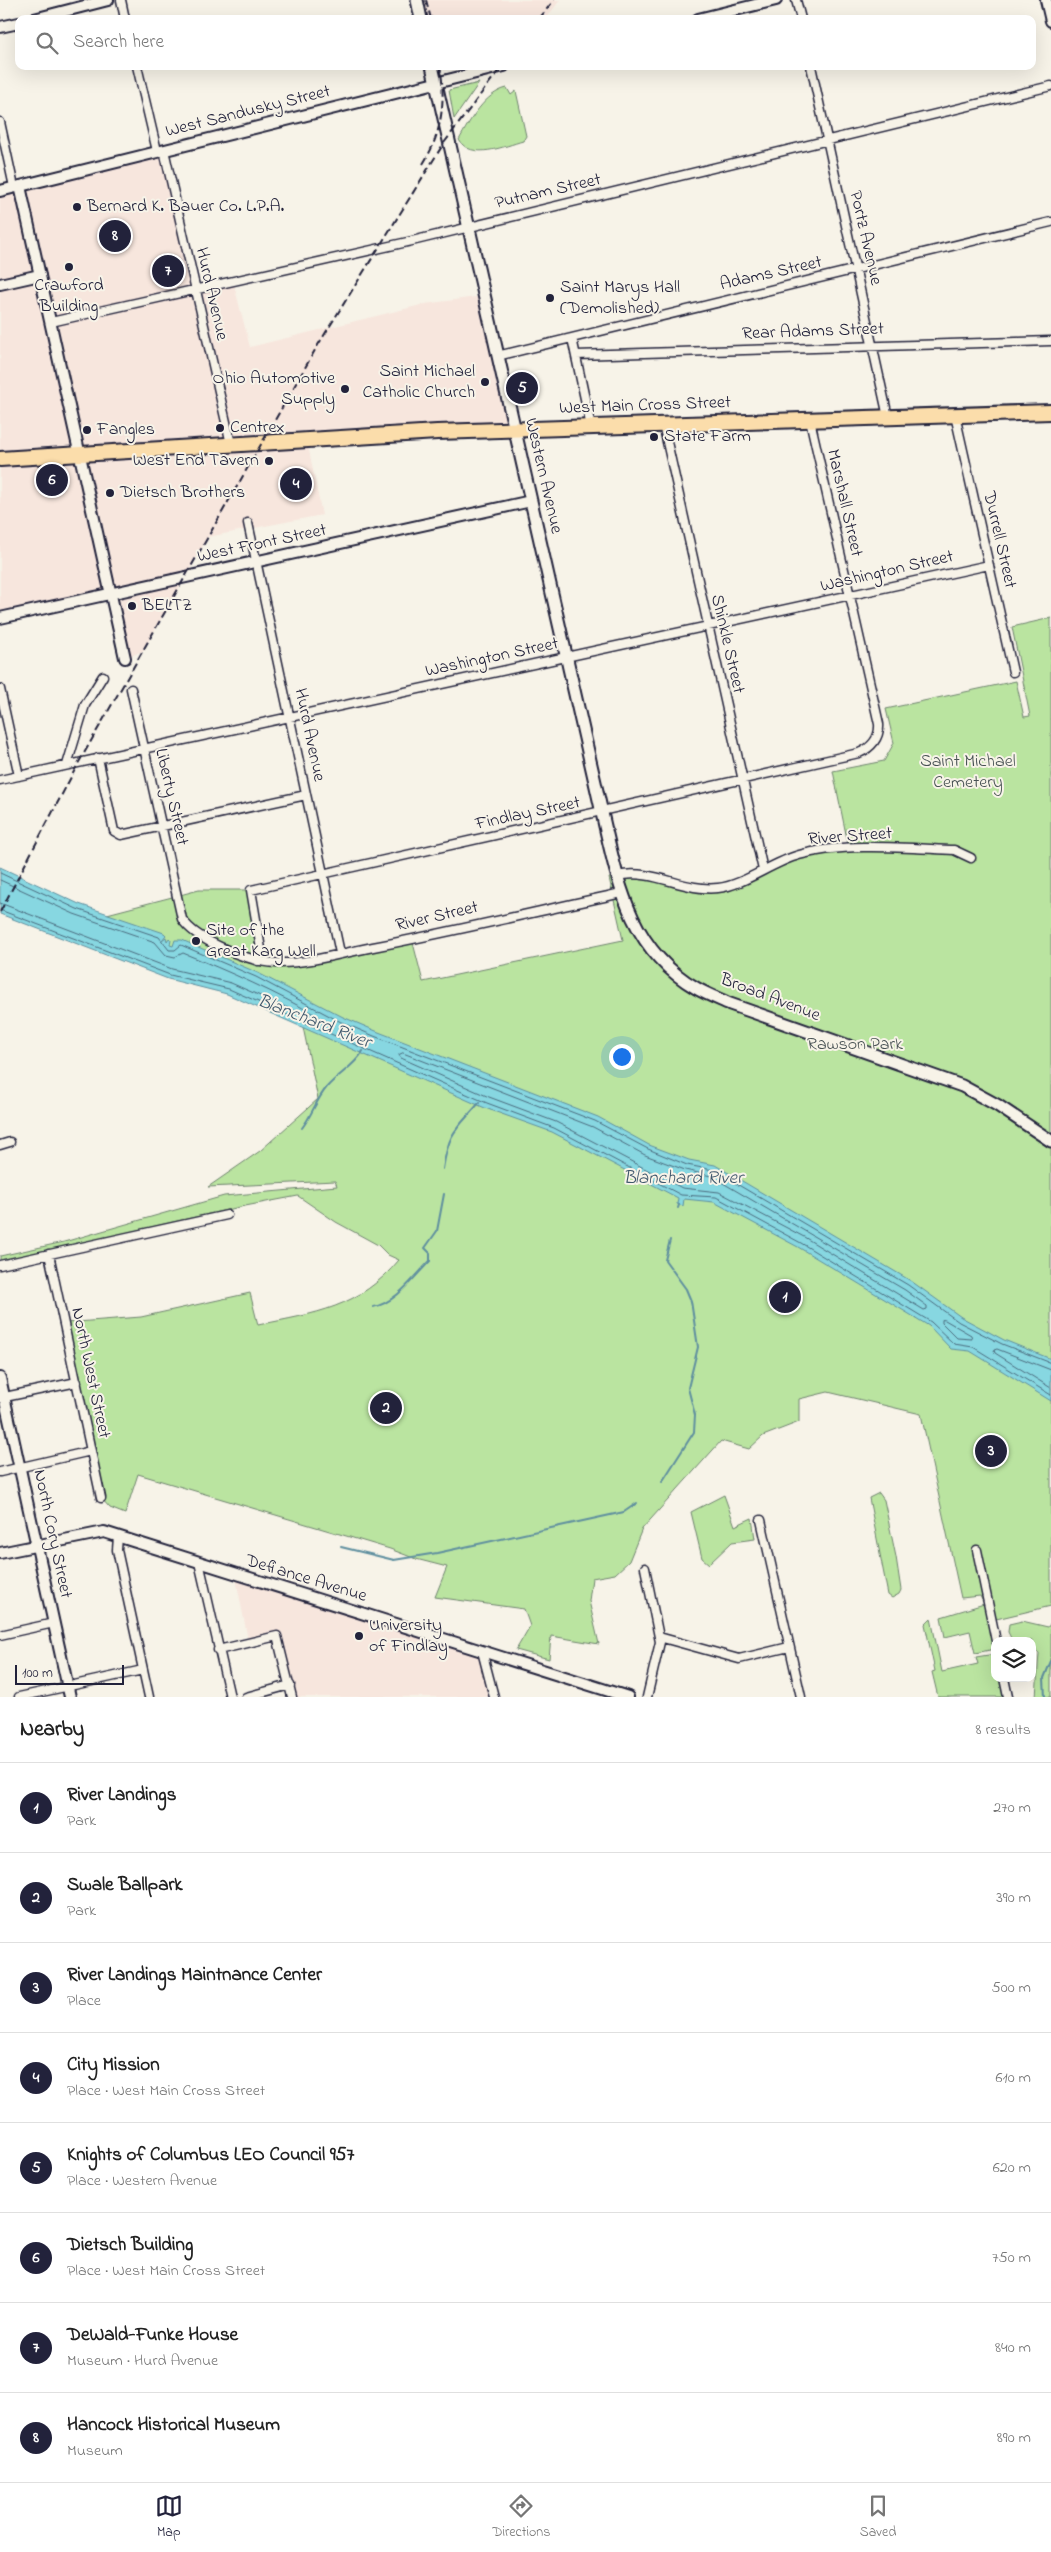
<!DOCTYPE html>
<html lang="en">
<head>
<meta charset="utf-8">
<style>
  :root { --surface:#fff; --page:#f2f2f2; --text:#222; --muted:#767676; --line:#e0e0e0; --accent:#22223b }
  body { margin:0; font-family:"Indie Flower",sans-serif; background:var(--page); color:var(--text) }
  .controls { position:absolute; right:15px; bottom:15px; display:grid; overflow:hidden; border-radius:10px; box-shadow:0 5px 20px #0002 }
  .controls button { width:45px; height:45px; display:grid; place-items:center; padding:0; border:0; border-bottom:1px solid var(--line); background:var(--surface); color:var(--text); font:25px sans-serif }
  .scale { position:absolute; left:15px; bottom:12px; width:109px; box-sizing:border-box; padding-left:5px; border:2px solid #22223b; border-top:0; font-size:14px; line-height:18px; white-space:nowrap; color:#22223b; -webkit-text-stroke:4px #f7f3e8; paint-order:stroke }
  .you { position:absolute; left:621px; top:1056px; width:18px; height:18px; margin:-12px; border:4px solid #fff; border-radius:50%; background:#1a73e8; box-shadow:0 0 0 8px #1a73e833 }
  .badge { display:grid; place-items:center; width:32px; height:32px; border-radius:50%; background:var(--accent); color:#fff; font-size:16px; font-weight:700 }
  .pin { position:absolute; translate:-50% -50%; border:2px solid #fff; box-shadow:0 1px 5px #0006 }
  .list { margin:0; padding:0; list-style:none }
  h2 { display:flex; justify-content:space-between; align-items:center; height:65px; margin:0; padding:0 20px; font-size:21px }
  h2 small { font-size:16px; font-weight:400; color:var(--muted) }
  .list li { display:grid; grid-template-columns:32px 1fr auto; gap:15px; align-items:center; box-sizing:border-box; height:90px; padding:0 20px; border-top:1px solid var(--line) }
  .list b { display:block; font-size:19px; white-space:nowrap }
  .list p { margin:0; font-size:16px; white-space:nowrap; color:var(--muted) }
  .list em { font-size:16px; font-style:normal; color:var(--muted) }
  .icon { flex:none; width:28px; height:28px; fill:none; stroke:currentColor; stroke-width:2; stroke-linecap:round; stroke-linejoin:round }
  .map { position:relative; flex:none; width:1051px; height:1697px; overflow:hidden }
  .search { position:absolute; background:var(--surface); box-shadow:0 5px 20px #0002; left:15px; right:15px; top:15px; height:55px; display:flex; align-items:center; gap:12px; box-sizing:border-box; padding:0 18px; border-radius:10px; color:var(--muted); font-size:19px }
  .sheet { height:785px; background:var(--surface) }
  nav { display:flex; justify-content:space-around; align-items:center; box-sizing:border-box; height:70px; border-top:1px solid var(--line); background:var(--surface); font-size:14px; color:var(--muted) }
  nav a { display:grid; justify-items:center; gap:2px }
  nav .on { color:var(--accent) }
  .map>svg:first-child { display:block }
  .built { fill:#f7e6dd }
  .green { fill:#bae4a0; stroke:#6e836e }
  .water { fill:#87d7e1; stroke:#5f8f9f }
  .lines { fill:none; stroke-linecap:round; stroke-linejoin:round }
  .shore { stroke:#4a6a7d; stroke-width:1 }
  .stream { stroke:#5f8f9f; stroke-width:2 }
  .minor-casing { stroke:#22223b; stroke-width:11 }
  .tertiary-casing { stroke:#22223b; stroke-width:14 }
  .secondary-casing { stroke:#22223b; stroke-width:15 }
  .trunk-casing { stroke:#22223b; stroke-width:18 }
  .minor { stroke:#f7f3e8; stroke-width:8 }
  .tertiary { stroke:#f7f3e8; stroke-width:10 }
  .secondary { stroke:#f7f3e8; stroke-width:11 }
  .trunk { stroke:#fbddab; stroke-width:14 }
  .rail { stroke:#22223b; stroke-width:2; stroke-dasharray:8 4; stroke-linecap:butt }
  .poi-dot { fill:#22223b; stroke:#f7f3e8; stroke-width:2 }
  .labels { text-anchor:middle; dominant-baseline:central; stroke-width:4; stroke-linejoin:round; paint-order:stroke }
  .street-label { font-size:18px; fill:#22223b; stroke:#f7f3e8 }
  .poi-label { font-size:18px; fill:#22223b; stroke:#f7f3e8; text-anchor:start }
  .park-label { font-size:18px; fill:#485254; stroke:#f7f3e8 }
  .water-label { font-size:19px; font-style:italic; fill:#40586d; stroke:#f7f3e8 }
</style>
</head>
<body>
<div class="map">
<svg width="1051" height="1697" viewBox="0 0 1051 1697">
  <rect width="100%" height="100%" fill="#f7f3e8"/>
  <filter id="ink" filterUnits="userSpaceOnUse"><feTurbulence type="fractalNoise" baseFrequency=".02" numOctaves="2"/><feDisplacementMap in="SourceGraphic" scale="10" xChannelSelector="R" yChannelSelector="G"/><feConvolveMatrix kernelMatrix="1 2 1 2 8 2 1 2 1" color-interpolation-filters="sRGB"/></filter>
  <g filter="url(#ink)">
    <path class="built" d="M417,0H560L546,19H421Z
      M164,150L195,290L233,281L250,347L425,304L483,296L514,429L307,440L322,515L208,537L143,651L125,658L110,594L0,618V189Z
      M235,1574L482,1651L493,1697H294L282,1633L248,1640Z"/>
    <path class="green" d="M479,83L454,119L449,90Z
      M507,88L511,95L516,91L526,136L523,141C505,146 471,161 459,140C470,120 485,93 507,88Z
      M1051,618V1606L992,1620L995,1649L975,1653L970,1631L945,1637L941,1617L984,1604L980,1596L961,1598L921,1414L828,1392L799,1399V1422L763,1436L749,1449L721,1441L642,1529L629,1561L615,1574L592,1578L589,1601L599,1644L551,1636L549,1659L516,1650L530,1626L524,1609L435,1597L447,1567L416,1559L390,1549L138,1474L125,1514L110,1508L101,1498L64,1323L141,1317L250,1293L258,1325C316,1313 359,1308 399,1260L388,1255L378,1245L336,1222L298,1196L240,1207L0,1261V1256L64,1242L224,1196L337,1186L335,1181L208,1187L260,1151L318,1099L303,1027L305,1018L107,914L199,890H251L263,962L277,963L412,939L423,982L623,940L609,878L630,873L715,888L783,861L849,849L833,771L884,761L894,743L886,709L1016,681L1024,717L1030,716L1012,627Z
      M879,1493L884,1500L896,1557L901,1590L899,1594L892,1598L888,1595L869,1498Z
      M724,1495L735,1526L752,1518L755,1539L732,1542L709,1564L702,1558L691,1512Z
      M931,1618L942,1672L978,1664L976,1657L995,1654V1678H1004L1008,1697H938L932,1672L935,1671L925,1624Z
      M1022,1621L1048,1627L1051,1622V1697H1036L1039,1653L1032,1647V1641L1012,1640L1008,1632L1009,1624Z"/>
    <path class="water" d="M0,867L79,904L164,933L166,935L162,940L166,937L167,941L169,938L171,940L170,945L173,946L175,940H182L258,973L343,1017L376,1031L598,1117L649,1145L689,1160L715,1165L911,1281L961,1317L1004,1340L1051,1359V1401L970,1351L951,1349L929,1326L798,1247L714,1202L684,1199L683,1206L677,1204L678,1198L552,1132L485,1108L227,994L168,979L0,914Z"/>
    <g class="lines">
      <path class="shore" d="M0,873L77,909L159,937L169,950H175L181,945L256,977L341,1022L374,1036L595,1121L648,1149L687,1165L713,1170L908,1285L959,1322L1002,1344L1051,1363
        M0,880L74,914L155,942L166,955L175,957L183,953C230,972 275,992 319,1017L320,1020L317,1021L231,983L172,969L0,903
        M0,910L170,975L229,989L487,1103L554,1128L681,1195L716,1197L801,1243L931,1322L954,1344L973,1347L1051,1395
        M403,1053L593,1127L645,1155L685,1170L711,1176L905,1290L927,1306V1309L924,1310L804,1237L719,1192L682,1188L556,1122L489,1097L401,1058L399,1055Z
        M945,1320L971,1335L972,1339L957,1338L942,1323V1320Z
        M1051,1370L997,1349L994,1350L995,1353L1051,1388"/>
      <path class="stream" d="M302,1128C312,1115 316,1100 327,1087C338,1074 355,1066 363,1051
        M443,1169C449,1131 455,1131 479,1103
        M678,1208L679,1205
        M373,1307C396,1303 414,1277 430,1261V1253L425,1248L437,1231L444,1194
        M662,1482L694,1432L695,1415L688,1388L698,1347L691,1301L686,1289L665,1260L670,1240
        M341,1547L394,1560L437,1553L624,1512L637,1503
        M1045,1697L1044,1678L1051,1661"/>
      <defs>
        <path id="minor" d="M121,0L125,19
          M796,0L801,19
          M137,66L157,151
          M811,66L888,417
          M0,122L14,187
          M164,150L231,444
          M51,322L412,241L1051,86
          M572,338L591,427
          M576,355L1051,341
          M497,356L1051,222
          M955,415L1013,672
          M663,424L763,870
          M248,523L340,953
          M0,689L19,776
          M131,689L182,919C196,941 250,962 276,963C308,964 342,953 373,947C456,931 539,911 622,893
          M98,758L114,831L121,835L306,795
          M67,765L85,705L103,676
          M0,780L989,565
          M617,876C654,868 683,892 718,888C742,886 773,862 799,855C845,842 906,848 954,850L971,858
          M258,961L261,949L251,890L859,753C871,748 880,738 879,724L810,420
          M0,1145L10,1142
          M49,1254L101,1498
          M0,1265L227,1215
          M0,1398L77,1382
          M0,1472L91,1451
          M761,1520L801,1697
          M118,1537L117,1550L149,1697
          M977,1550L996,1641
          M199,1562L230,1697
          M645,1568L660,1642L647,1697
          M0,1635L54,1623
          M659,1637L739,1659L789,1647
          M218,1650L277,1636L292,1697
          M482,1651L494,1697
          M1004,1678L1008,1697
          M19,1697L143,1670
          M246,1697L290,1685"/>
        <path id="tertiary" d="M1046,0L1051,21
          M34,19L108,0
          M698,19L776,0
          M0,27L19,23
          M20,186L125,658
          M0,191L504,66
          M0,284L40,275
          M0,618L531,501
          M0,1378L70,1697
          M0,1553L104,1532L628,1697"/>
        <path id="secondary" d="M417,0L421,19
          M432,66L602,813C618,882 629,949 696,988C706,994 719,999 730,1004L962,1086L997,1105L1051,1141"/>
        <path id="trunk" d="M0,459L437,432L1051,412"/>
      </defs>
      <use href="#minor" class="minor-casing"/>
      <use href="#tertiary" class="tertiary-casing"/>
      <use href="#secondary" class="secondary-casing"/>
      <use href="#trunk" class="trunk-casing"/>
      <use href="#minor" class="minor"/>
      <use href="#tertiary" class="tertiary"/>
      <use href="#secondary" class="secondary"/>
      <use href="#trunk" class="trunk"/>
      <path class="rail" d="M426,0L431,19
        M539,19L554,0
        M423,164C442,134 446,100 440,66
        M0,912L79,762L318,345L444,143L502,66"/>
    </g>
  </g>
  <g class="poi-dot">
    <circle cx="77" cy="207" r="5"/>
    <circle cx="69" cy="267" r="5"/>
    <circle cx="550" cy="298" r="5"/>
    <circle cx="485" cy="382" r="5"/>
    <circle cx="345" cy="389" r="5"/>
    <circle cx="220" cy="428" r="5"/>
    <circle cx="87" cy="430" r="5"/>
    <circle cx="654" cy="437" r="5"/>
    <circle cx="269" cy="461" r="5"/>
    <circle cx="110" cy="493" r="5"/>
    <circle cx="132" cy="606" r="5"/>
    <circle cx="196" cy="941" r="5"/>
    <circle cx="359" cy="1636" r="5"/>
  </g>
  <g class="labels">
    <g class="street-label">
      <text transform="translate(248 112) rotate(-14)">West Sandusky Street</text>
      <text transform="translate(548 192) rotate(-13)">Putnam Street</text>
      <text transform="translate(865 238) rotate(77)">Portz Avenue</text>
      <text transform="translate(771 274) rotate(-13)">Adams Street</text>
      <text transform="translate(211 294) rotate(77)">Hurd Avenue</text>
      <text transform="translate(813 332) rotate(-2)">Rear Adams Street</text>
      <text transform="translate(645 406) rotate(-2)">West Main Cross Street</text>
      <text transform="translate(543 476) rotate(77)">Western Avenue</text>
      <text transform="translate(844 503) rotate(77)">Marshall Street</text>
      <text transform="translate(999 540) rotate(77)">Durrell Street</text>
      <text transform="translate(262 544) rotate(-12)">West Front Street</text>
      <text transform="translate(887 572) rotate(-13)">Washington Street</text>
      <text transform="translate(727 644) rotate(77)">Shinkle Street</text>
      <text transform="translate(492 658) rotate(-12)">Washington Street</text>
      <text transform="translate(309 735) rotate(78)">Hurd Avenue</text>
      <text transform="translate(171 797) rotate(77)">Liberty Street</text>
      <text transform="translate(528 814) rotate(-12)">Findlay Street</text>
      <text transform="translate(850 837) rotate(-4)">River Street</text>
      <text transform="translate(437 917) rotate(-13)">River Street</text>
      <text transform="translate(770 998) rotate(21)">Broad Avenue</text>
      <text transform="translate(90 1373) rotate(78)">North West Street</text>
      <text transform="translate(52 1534) rotate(78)">North Cory Street</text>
      <text transform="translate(306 1579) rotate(17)">Defiance Avenue</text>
    </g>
    <g class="poi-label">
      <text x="87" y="207">Bernard K. Bauer Co. L.P.A.</text>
      <text x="69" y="286" text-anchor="middle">Crawford<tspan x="69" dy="21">Building</tspan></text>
      <text x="560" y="288">Saint Marys Hall<tspan x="560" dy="21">(Demolished)</tspan></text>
      <text x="475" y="372" text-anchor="end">Saint Michael<tspan x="475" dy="21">Catholic Church</tspan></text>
      <text x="335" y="379" text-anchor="end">Ohio Automotive<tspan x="335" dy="21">Supply</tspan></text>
      <text x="230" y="428">Centrex</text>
      <text x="97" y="430">Fangles</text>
      <text x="664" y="437">State Farm</text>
      <text x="259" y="461" text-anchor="end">West End Tavern</text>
      <text x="120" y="493">Dietsch Brothers</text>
      <text x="142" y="606">BELTZ</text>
      <text x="206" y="931">Site of the<tspan x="206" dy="21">Great Karg Well</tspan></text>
      <text x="369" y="1626">University<tspan x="369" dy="21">of Findlay</tspan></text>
    </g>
    <g class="park-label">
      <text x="968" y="762">Saint Michael<tspan x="968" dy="21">Cemetery</tspan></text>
      <text x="855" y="1045">Rawson Park</text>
    </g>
    <g class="water-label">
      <text transform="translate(314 1022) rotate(21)">Blanchard River</text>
      <text x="683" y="1178">Blanchard River</text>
    </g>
  </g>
</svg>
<div class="controls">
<button><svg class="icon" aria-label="layers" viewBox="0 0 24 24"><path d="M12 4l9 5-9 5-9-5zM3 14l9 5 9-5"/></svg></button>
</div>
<div class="scale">100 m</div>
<div class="you"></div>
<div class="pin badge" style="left:785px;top:1297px">1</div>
<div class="pin badge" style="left:386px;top:1408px">2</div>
<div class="pin badge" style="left:991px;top:1451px">3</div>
<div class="pin badge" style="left:296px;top:484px">4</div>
<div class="pin badge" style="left:522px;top:388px">5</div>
<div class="pin badge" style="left:52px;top:480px">6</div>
<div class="pin badge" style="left:168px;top:271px">7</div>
<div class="pin badge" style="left:115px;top:236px">8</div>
<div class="search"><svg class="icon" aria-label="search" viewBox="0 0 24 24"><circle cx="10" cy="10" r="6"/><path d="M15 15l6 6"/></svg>Search here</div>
</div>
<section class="sheet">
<h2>Nearby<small>8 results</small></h2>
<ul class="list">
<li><span class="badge">1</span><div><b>River Landings</b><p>Park</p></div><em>270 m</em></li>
<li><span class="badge">2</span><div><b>Swale Ballpark</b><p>Park</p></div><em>390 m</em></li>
<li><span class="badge">3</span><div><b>River Landings Maintnance Center</b><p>Place</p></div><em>500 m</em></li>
<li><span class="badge">4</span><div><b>City Mission</b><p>Place · West Main Cross Street</p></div><em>610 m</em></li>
<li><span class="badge">5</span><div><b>Knights of Columbus LEO Council 957</b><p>Place · Western Avenue</p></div><em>620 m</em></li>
<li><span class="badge">6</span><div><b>Dietsch Building</b><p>Place · West Main Cross Street</p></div><em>750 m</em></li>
<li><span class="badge">7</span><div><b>DeWald-Funke House</b><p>Museum · Hurd Avenue</p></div><em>840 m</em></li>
<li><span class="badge">8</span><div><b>Hancock Historical Museum</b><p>Museum</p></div><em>890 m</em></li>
</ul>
</section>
<nav>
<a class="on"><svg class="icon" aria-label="map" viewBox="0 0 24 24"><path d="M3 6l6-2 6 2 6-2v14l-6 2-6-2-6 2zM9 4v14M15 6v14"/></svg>Map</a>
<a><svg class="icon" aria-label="directions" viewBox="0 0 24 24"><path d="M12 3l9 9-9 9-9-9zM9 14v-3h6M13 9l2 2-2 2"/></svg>Directions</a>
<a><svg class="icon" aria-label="saved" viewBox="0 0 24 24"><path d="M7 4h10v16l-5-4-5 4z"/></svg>Saved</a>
</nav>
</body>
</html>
